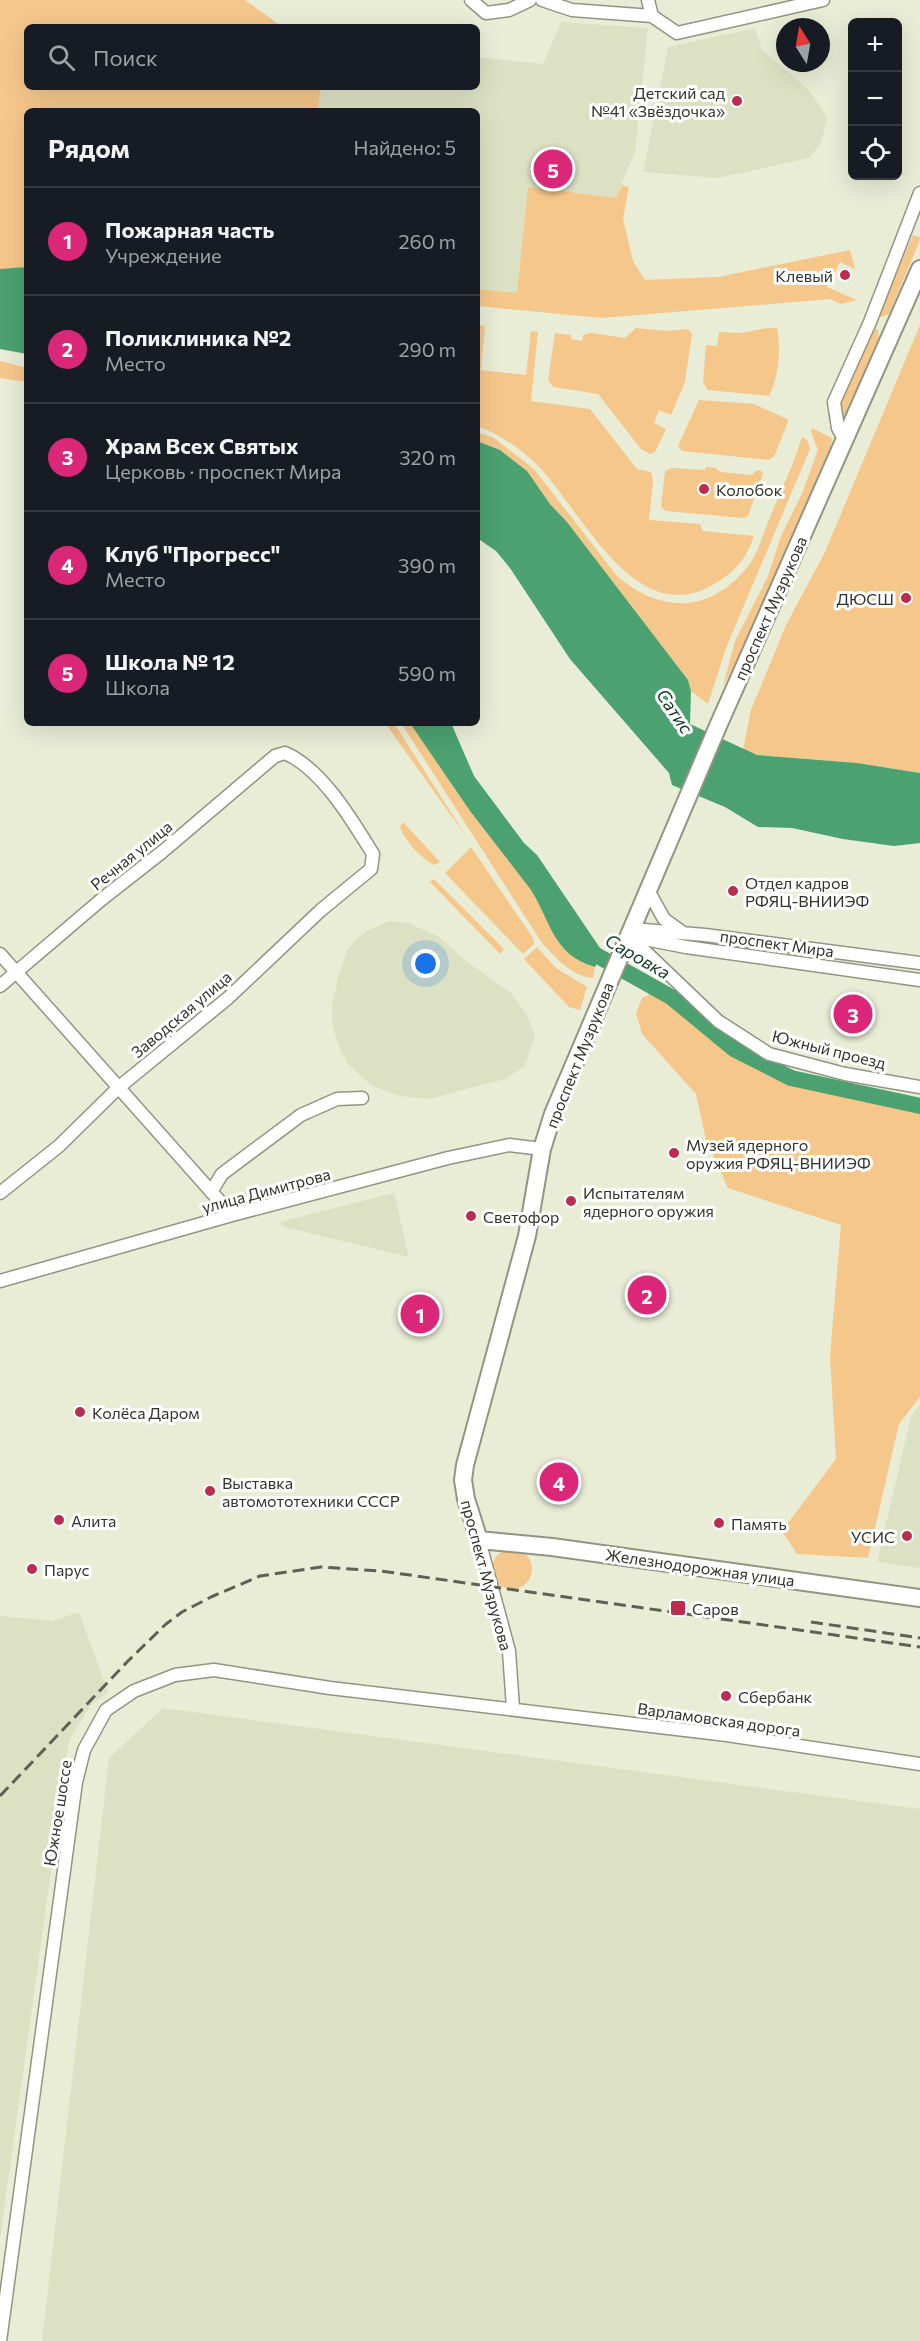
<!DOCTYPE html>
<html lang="ru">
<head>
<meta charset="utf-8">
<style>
  :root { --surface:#171b24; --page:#242831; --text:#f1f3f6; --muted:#9ea1a6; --line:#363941; --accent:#db2777 }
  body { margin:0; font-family:Commissioner,sans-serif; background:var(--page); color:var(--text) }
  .controls { position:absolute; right:18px; top:18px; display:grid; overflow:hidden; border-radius:9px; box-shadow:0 6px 24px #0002 }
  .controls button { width:54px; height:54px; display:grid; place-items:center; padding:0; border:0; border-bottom:2px solid var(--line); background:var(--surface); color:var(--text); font:30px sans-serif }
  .compass { position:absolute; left:776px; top:18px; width:54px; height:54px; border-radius:50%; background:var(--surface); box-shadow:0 6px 24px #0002; rotate:349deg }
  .you { position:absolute; left:426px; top:964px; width:21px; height:21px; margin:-15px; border:4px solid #fff; border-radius:50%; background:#1a73e8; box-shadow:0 0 0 9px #1a73e833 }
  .badge { display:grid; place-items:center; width:39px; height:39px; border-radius:50%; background:var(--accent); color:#fff; font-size:20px; font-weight:700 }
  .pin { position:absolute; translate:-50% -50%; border:3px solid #fff; box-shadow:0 2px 6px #0006 }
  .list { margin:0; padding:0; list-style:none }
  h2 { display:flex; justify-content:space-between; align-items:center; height:78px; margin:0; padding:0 24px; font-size:26px }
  h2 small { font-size:20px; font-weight:400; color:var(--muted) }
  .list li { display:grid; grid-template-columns:39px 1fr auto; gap:18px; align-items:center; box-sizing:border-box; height:108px; padding:0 24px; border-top:2px solid var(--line) }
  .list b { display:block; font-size:22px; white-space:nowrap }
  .list p { margin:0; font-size:20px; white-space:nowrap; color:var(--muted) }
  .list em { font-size:20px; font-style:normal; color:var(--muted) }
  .icon { flex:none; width:33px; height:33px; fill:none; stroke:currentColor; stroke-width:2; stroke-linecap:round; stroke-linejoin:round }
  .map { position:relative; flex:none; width:920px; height:2341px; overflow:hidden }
  .search { position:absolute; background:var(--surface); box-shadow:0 6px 24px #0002; left:24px; top:24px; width:456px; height:66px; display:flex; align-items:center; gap:15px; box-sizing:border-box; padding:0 21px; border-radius:9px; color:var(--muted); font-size:22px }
  .panel { position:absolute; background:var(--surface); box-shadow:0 6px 24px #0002; left:24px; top:108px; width:456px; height:618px; border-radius:9px }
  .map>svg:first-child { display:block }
  .built { fill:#dce1c4 }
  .green { fill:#f5c78b }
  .water { fill:#4ba16f }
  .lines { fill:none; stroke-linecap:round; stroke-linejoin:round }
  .river { stroke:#4ba16f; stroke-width:16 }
  .minor-casing { stroke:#929581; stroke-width:15 }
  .major-casing { stroke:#929581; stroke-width:20 }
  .minor { stroke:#fff; stroke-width:12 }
  .major { stroke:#fff; stroke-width:16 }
  .rail { stroke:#5e6154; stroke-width:3; stroke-dasharray:12 6; stroke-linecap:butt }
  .poi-dot { fill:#bc2c4f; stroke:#fff; stroke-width:2 }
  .labels { text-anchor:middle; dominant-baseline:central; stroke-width:6; stroke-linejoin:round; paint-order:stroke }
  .poi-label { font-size:16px; fill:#32342b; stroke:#fff; text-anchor:start }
  .street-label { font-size:16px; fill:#32342b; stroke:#fff }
  .water-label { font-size:18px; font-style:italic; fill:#143924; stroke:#fff }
</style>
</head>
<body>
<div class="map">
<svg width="920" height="2341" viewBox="0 0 920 2341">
  <rect width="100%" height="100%" fill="#e9edd6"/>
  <path class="built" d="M561,22L648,28L635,152L616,198L528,187L517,293L477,289V111H318L321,87H477V57L543,64Z
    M755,28L762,50L809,90L823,111L827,119L821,143L809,158L718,178L643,172L668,47Z
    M389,921L408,923L438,936L466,961L511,993L527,1015L535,1036L525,1066L505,1079L429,1099L400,1096L372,1086L348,1064L339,1047L332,1024V1005L338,978L347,950L363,933Z
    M394,1193L409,1257L284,1227L280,1222Z
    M920,1404V1568L877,1562L911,1417Z
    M79,1612L108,1692L90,1706L69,1741L0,2239V1616L53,1621Z
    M163,1708L920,1809V2341H42L109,1758Z"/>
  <path class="green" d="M0,0H245L280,25L291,27H27V87H321L318,111H27V267L0,269Z
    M622,185L629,187L623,219L633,261L645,280L718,277L850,250L855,269L840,262L827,287L857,300L841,304L830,299L601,318L477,306V289L517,293L528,187L616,198Z
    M913,235L920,237V240L889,314L883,317H877Z
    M477,325L485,326L481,370L526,375L531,331L538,332L531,401L590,409L637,469L651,472L653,481L649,520L700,524L703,531L754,536C746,559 735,572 714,584C634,633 580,506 535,463C519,448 498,433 477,426Z
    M920,325V773L857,763L757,755L743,750L751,710L786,625L825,552Z
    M873,327L878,330L879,337L843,420L839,407Z
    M636,328L668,331L688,329L692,334L685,382L671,415L659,410L654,423L666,429L655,452L650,454L641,449L598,394L553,387L548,380L555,333L571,335V339L582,341L583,335L591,333L625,338Z
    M767,328H777C781,350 779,376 769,396L708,390L703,382L706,345L717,346L719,332L741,333Z
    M0,361L27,368V382L0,378Z
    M699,400L754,404L787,419L788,422L774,457L768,460L682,451L678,446Z
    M812,428L832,438L831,451L747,642L723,686L735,641L768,576L781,536L803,491L818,450L811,432Z
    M477,432L494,438L534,469L617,576C662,615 712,613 749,565C760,550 765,527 773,510C783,486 794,463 802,437L808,441L810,449L726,648L708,704L691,691L688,680L567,522L550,504L527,471L500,450L477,441Z
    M706,467L716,468L720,472L752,475L757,470L762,471L763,474L748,516L743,518L666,511L661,507L665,471L672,468L705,470Z
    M385,723H394L468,839Z
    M401,723H410L418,733L470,811L531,890C551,922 553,955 595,967L593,978C572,977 555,957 542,943Z
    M403,822L440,862L434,865C422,859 404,840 400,827Z
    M471,847L533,938L534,944L523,954L445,873Z
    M434,879L504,949L500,954L430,882Z
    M745,945L827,955L826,960L744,950Z
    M537,947L556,968L587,987L580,1010L569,1007L524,959Z
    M658,990L771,1077L920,1113V1397L899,1424L868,1558L797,1554L782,1531L836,1459L830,1356L841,1225L728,1188L706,1140L696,1094L642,1034L636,1013L642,998Z
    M492 1569a20 20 0 1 1 40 0a20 20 0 1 1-40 0Z"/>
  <path class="water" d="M27,267V354L0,349V269Z
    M477,441L500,450L527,471L550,504L567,522L688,680L691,691L690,724L757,755L857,763L920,773V843L894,846L843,839L792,828L758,827L725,807L672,785L669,773L570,659L510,568L496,551L477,538Z
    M410,723H451L474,776L524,843L537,855L602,951L595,967C553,955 551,922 531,890L470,811Z"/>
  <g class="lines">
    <path class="river" d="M583,945L587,950L671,997L734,1049L791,1078L920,1106"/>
    <defs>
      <path id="minor" d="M471,0L486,13L509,10L530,0
        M542,0L572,10L652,16L677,33L823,0
        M648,0L652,16
        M845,441L838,428L834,402L870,322L920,193
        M649,892L664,919L682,932
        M632,929L705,935L920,963
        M629,936L718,1021L769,1054L845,1074L920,1087
        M629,936L686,947L920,980
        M0,954L232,1215
        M0,986L102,899L162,852L275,756L285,753C322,769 352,820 373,854L371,869L321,910L228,998L118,1088L59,1146L0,1193
        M211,1192L222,1174L301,1115L337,1099L362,1098
        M0,1281L232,1215L448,1158L509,1145L542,1149
        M479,1540L509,1651L513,1708
        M0,2341L76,1782L84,1750L106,1710L134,1691L175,1675L214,1670L330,1688L727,1735L920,1764"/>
      <path id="major" d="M920,269L718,726L553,1114L542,1149L527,1236L465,1465L463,1480L466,1499L479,1540L552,1547L920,1598"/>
    </defs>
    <use href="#minor" class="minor-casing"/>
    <use href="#major" class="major-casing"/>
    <use href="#minor" class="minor"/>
    <use href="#major" class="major"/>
    <path class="rail" d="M811,1622L920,1638
      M0,1796L127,1662L166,1624L182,1612L211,1597L260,1576L321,1567L381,1571L920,1647"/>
  </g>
  <g class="poi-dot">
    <circle cx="737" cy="101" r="6"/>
    <circle cx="845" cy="275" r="6"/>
    <circle cx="704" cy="489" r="6"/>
    <circle cx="906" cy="598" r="6"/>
    <circle cx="733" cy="891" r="6"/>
    <circle cx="674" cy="1153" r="6"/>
    <circle cx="571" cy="1201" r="6"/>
    <circle cx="471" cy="1216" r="6"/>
    <circle cx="80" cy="1412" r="6"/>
    <circle cx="210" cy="1491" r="6"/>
    <circle cx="59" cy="1520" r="6"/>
    <circle cx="719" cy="1523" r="6"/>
    <circle cx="907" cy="1536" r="6"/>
    <circle cx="32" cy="1569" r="6"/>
    <rect x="670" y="1600" width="16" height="16" rx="3"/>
    <circle cx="726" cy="1696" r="6"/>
  </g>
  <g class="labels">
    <g class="poi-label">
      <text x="725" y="92" text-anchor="end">Детский сад<tspan x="725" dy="18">№41 «Звёздочка»</tspan></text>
      <text x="833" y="275" text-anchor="end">Клевый</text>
      <text x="716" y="489">Колобок</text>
      <text x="894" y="598" text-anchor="end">ДЮСШ</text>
      <text x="745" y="882">Отдел кадров<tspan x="745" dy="18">РФЯЦ-ВНИИЭФ</tspan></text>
      <text x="686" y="1144">Музей ядерного<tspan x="686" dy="18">оружия РФЯЦ-ВНИИЭФ</tspan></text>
      <text x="583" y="1192">Испытателям<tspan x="583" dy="18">ядерного оружия</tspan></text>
      <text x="483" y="1216">Светофор</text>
      <text x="92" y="1412">Колёса Даром</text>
      <text x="222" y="1482">Выставка<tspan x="222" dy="18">автомототехники СССР</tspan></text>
      <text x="71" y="1520">Алита</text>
      <text x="731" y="1523">Память</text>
      <text x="895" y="1536" text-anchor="end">УСИС</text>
      <text x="44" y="1569">Парус</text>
      <text x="692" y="1608">Саров</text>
      <text x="738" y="1696">Сбербанк</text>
    </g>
    <g class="street-label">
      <text transform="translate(770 608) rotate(-66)">проспект Музрукова</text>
      <text transform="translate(131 855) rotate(-39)">Речная улица</text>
      <text transform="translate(777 943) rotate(8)">проспект Мира</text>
      <text transform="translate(181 1014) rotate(-40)">Заводская улица</text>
      <text transform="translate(829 1049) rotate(14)">Южный проезд</text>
      <text transform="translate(579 1055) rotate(-68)">проспект Музрукова</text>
      <text transform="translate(266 1190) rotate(-15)">улица Димитрова</text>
      <text transform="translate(700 1567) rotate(8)">Железнодорожная улица</text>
      <text transform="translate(487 1575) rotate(75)">проспект Музрукова</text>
      <text transform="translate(719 1719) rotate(8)">Варламовская дорога</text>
      <text transform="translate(57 1813) rotate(-81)">Южное шоссе</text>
    </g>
    <g class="water-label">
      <text transform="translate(675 711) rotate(56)">Сатис</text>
      <text transform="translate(638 956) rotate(30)">Саровка</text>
    </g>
  </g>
</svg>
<div class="controls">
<button>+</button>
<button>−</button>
<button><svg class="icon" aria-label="locate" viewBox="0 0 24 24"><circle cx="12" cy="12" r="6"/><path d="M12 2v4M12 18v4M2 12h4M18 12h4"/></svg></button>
</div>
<svg class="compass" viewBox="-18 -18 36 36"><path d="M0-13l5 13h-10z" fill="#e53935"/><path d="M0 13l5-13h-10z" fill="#9ea1a6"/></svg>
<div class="you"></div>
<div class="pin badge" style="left:420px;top:1314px">1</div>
<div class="pin badge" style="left:647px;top:1295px">2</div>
<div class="pin badge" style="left:853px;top:1014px">3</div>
<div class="pin badge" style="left:559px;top:1482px">4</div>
<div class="pin badge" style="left:553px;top:169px">5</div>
<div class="search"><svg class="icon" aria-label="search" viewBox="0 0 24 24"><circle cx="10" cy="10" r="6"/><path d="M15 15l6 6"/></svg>Поиск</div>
<section class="panel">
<h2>Рядом<small>Найдено: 5</small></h2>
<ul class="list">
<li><span class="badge">1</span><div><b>Пожарная часть</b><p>Учреждение</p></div><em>260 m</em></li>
<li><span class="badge">2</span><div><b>Поликлиника №2</b><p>Место</p></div><em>290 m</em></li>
<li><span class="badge">3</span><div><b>Храм Всех Святых</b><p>Церковь · проспект Мира</p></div><em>320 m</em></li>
<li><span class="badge">4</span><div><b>Клуб &quot;Прогресс&quot;</b><p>Место</p></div><em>390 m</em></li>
<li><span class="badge">5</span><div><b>Школа № 12</b><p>Школа</p></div><em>590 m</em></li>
</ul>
</section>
</div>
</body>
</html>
